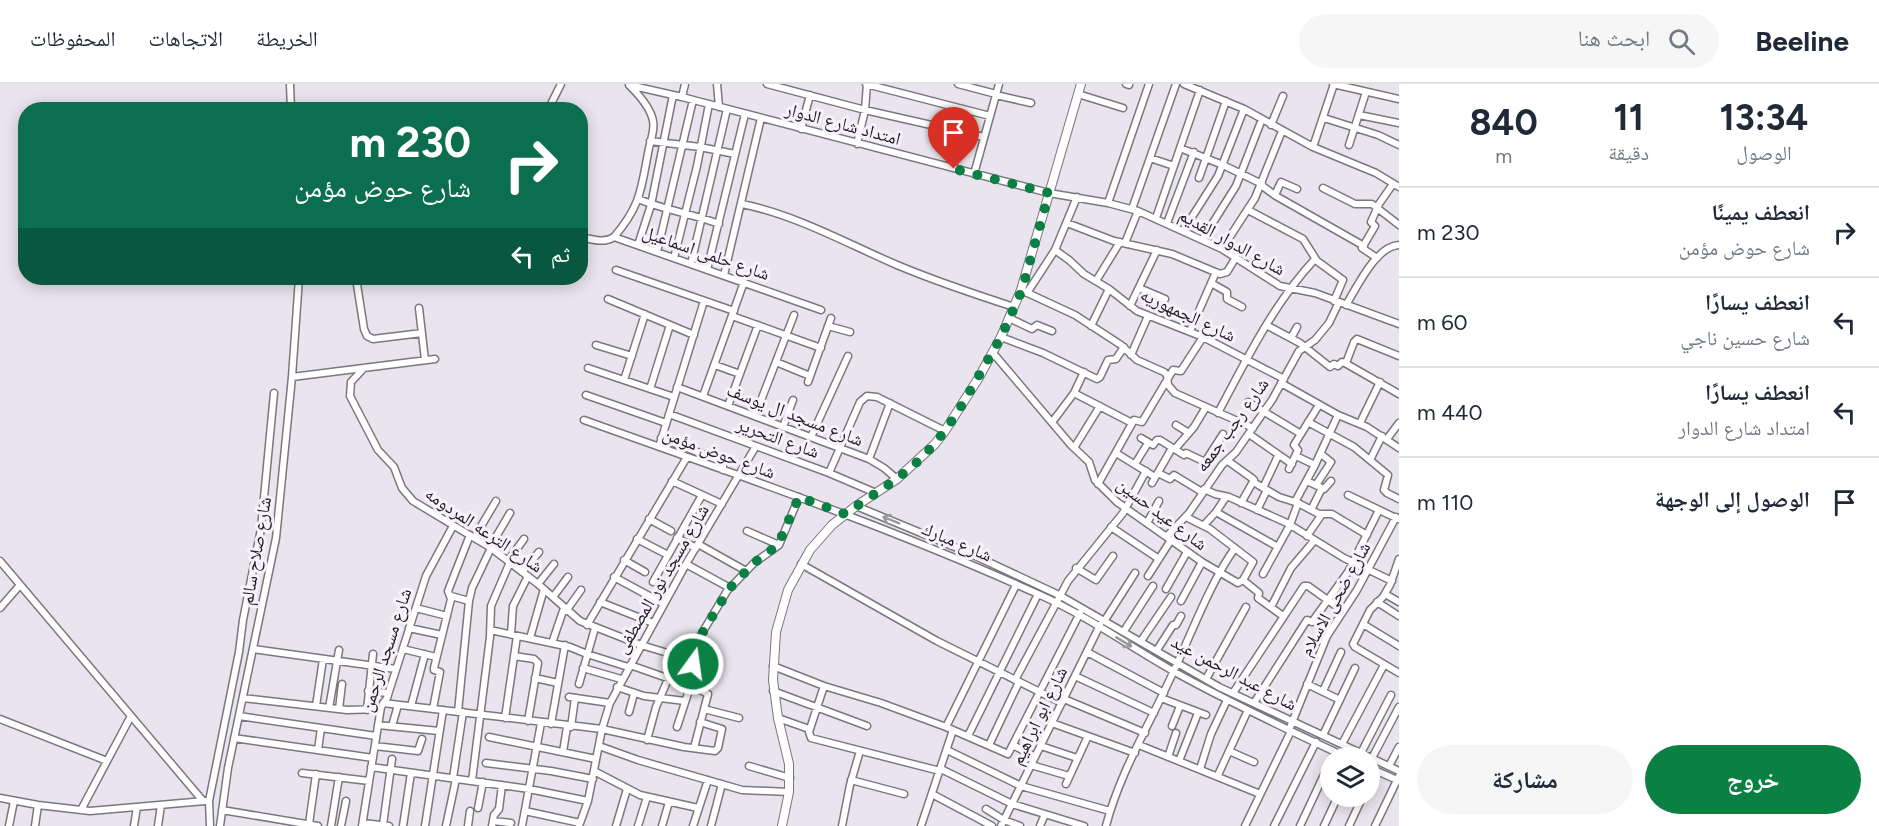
<!DOCTYPE html>
<html lang="ar">
<meta charset="utf-8">
<style>
body{margin:0;font-family:Figtree,"Noto Naskh Arabic",sans-serif;background:#f6f6f7;color:#1f2937;direction:rtl;height:100vh;display:flex;flex-direction:column;font-size:22px;white-space:nowrap}
*{box-sizing:border-box;margin:0}
p{font-size:20px;color:#747a83}
.icon{flex:none;width:33px;height:33px;fill:none;stroke:currentColor;stroke-width:2;stroke-linecap:round;stroke-linejoin:round}
.map{position:relative;flex:1;overflow:hidden;direction:ltr}
.side{display:flex;flex-direction:column;background:#fff;width:480px}
.side>*{flex:none}
.top-card{position:absolute;left:18px;top:18px;width:570px;height:183px;border-radius:24px;box-shadow:0 3px 15px #0003;direction:rtl;background:#0b6e4f;color:#fff;overflow:hidden}
.buttons{position:absolute;left:1320px;top:663px;display:grid;gap:12px}
.buttons a{display:grid;place-items:center;width:60px;height:60px;border-radius:50%;background:#fff;box-shadow:0 3px 15px #0003;font-size:30px}
.pin{position:absolute;display:grid;place-items:center;width:51px;height:51px;color:#fff;margin:-62px -26px;border-radius:50% 50% 50% 0;rotate:-45deg;box-shadow:0 0 6px #0007}
.pin .icon{rotate:45deg}
.me{position:absolute;width:66px;margin:-33px;rotate:14deg;stroke-linejoin:round;filter:drop-shadow(0 0 4px #0008)}
.turn{display:flex;align-items:center;gap:21px;height:126px;padding:0 18px;font-size:27px}
.turn .icon{width:78px;height:78px;stroke-width:2.5}
.turn b{display:block;font-size:42px;line-height:51px}
.then{display:flex;align-items:center;height:57px;padding:0 18px;background:#0003;gap:12px;font-size:22px}
.eta{display:flex;justify-content:space-evenly;align-items:center;height:102px;text-align:center}
.eta b{font-size:36px;font-weight:700;line-height:42px}
.action{display:flex;gap:12px;margin-top:auto;padding:12px 18px}
.action a{flex:1;height:69px;border-radius:36px;background:#0b8043;color:#fff;font-size:24px;font-weight:700;line-height:69px;text-align:center}
.action a+a{background:#f6f6f7;color:#1f2937}
ul{padding:0;list-style:none}
li{display:flex;align-items:center;gap:18px;height:90px;padding:0 18px;border-top:2px solid #e0e1e3}
li div{flex:1}
li b{display:block;font-size:22px}
li em{font-style:normal}
header{display:flex;align-items:center;gap:36px;box-sizing:border-box;height:84px;padding:0 30px;background:#fff;border-bottom:2px solid #e0e1e3}
header strong{font-size:28px}
nav{display:flex;gap:33px;margin-inline-start:auto;font-size:21px}
.search{width:420px;height:54px;background:#f6f6f7;display:flex;align-items:center;gap:15px;box-sizing:border-box;padding:0 21px;border-radius:33px;color:#747a83;font-size:22px}
main{display:flex;flex:1;min-height:0}
.map>svg:first-child{display:block}
.lines{fill:none;stroke-linecap:round;stroke-linejoin:round}
.minor-casing{stroke:#7b777f;stroke-width:9}
.tertiary-casing{stroke:#7b777f;stroke-width:10}
.minor{stroke:#fff;stroke-width:6}
.tertiary{stroke:#fff;stroke-width:8}
.oneway{stroke:#9a999b}
.route{stroke:#0b8043;stroke-width:10;stroke-dasharray:0 18}
.labels{text-anchor:middle;dominant-baseline:central;stroke-width:6;stroke-linejoin:round;paint-order:stroke}
.street-label{font-size:18px;fill:#1e1d20;stroke:#f7f1fb}
</style>
<header>
<strong>Beeline</strong>
<div class="search"><svg class="icon" aria-label="search" viewBox="0 0 24 24"><circle cx="10" cy="10" r="6"/><path d="M15 15l6 6"/></svg>ابحث هنا</div>
<nav><a>الخريطة</a><a>الاتجاهات</a><a>المحفوظات</a></nav>
</header>
<main>
<section class="side">
<div class="eta">
<div><b>13:34</b><p>الوصول</p></div>
<div><b>11</b><p>دقيقة</p></div>
<div><b>840</b><p>m</p></div>
</div>
<ul>
<li><svg class="icon" aria-label="right" viewBox="0 0 24 24"><path d="M7 20v-9h11M14 6l5 5-5 5"/></svg><div><b>انعطف يمينًا</b><p>شارع حوض مؤمن</p></div><em>230 m</em></li>
<li><svg class="icon" aria-label="left" viewBox="0 0 24 24"><path d="M17 20v-9H6M10 6l-5 5 5 5"/></svg><div><b>انعطف يسارًا</b><p>شارع حسين ناجي</p></div><em>60 m</em></li>
<li><svg class="icon" aria-label="left" viewBox="0 0 24 24"><path d="M17 20v-9H6M10 6l-5 5 5 5"/></svg><div><b>انعطف يسارًا</b><p>امتداد شارع الدوار</p></div><em>440 m</em></li>
<li><svg class="icon" aria-label="arrive" viewBox="0 0 24 24"><path d="M6 21V4h12l-3 4 3 4H6"/></svg><div><b>الوصول إلى الوجهة</b></div><em>110 m</em></li>
</ul>
<div class="action"><a>خروج</a><a>مشاركة</a></div>
</section>
<div class="map">
<svg width="1399" height="742" viewBox="0 0 1399 742">
<rect width="100%" height="100%" fill="#e9e4ed"/>
<g class="lines">
<g class="minor-casing">
<path id="minor" d="M290,0L291,26
M717,0L719,23
M767,0L865,26L984,53
M866,0L990,32
M958,0L996,10
M1126,0L1129,1
M1184,0L1244,25L1313,63L1376,89L1399,103
M1333,0L1399,15
M629,1L682,13L1049,109L1108,119L1138,127L1222,165L1280,202L1315,209L1399,240
M1078,10L1123,24
M996,11L1031,19
M682,13L685,0
M548,26L561,0
M1359,31L1399,39
M1324,34L1378,51L1399,61
M1271,41L1283,12
M801,45L810,11
M650,57L700,63L735,70
M857,60L865,26L867,0
M1349,61L1366,8
M1313,63L1334,0
M1180,64L1223,81L1262,100
M1150,74L1174,82
M974,90L999,0
M1199,94L1226,17
M1261,101L1276,112L1364,162
M1323,104L1355,120H1372L1399,141
M1275,111L1281,98L1297,105
M638,115C665,126 692,130 719,140
M1108,119L1149,0
M742,120C796,131 846,159 897,181C935,197 974,210 1014,223
M1132,125L1176,0
M1248,126L1303,155L1317,177L1343,196L1334,217
M1156,134L1200,6
M1067,139L1114,157L1172,170L1220,190L1227,188L1236,173
M1167,139L1194,68
M1183,147L1218,92L1244,25
M580,153C592,155 604,160 614,153L821,226
M614,153C642,120 641,104 649,64C651,55 655,45 653,37C651,25 638,10 630,2
M1202,156L1236,102L1262,35
M1125,159L1138,127
M638,161L651,121L673,11
M1222,165L1255,114L1282,47
M1055,166L1069,176L1084,190L1109,205L1137,227L1203,253L1284,295
M657,168L693,16
M674,174L697,82L709,20
M1377,174L1362,164L1375,142L1371,138L1379,120L1393,100
M691,180L727,25
M616,186L734,227
M707,186L745,30
M724,191L761,34
M356,194L364,245L367,252L373,255L422,249
M1096,197L1120,158
M1211,199L1227,208V215L1242,223
M1139,204L1165,215
M1021,206L1075,231L1121,261L1137,276L1164,288L1167,291L1168,301L1175,309L1253,344
M1027,209L1055,166L1077,113
M608,215L694,251
M1346,221C1357,203 1376,162 1399,161
M1130,222L1157,166
M419,224L425,276
M732,232L821,264
M1009,234L1032,245L1037,241L1052,247
M828,242L850,248
M1091,242L1109,205
M1268,242L1300,259L1330,283L1334,280L1338,282L1342,278L1345,279L1399,310
M1190,247L1216,188
M1001,253L1043,269L1097,295L1100,293L1108,276L1116,275L1124,263
M1291,254L1297,243
M596,261L632,272
M993,269L1071,361L1089,378L1095,396L1117,418L1202,478L1238,499L1243,496L1259,509L1258,514L1283,532
M1131,271L1148,232
M776,278L810,292
M1346,279L1354,258L1357,255L1399,272
M715,281L740,290
M364,284L351,298L350,312L378,366L394,383L402,404L413,417L491,464L538,500L580,537L641,561L691,576
M588,284L674,313
M292,293L435,275
M624,296L645,230
M808,298L831,234
M1281,299L1338,331L1367,343L1399,364
M677,303L869,375L884,384L897,395
M650,305L670,241
M1074,309L1132,339
M586,311L666,339
M703,312L744,198
M1248,318L1301,350
M728,322L758,241
M1218,329C1246,276 1274,219 1315,175
M669,330L829,389L876,409
M755,332L794,231
M584,336C737,391 891,443 1040,511C1087,532 1129,562 1173,587C1230,619 1289,646 1348,674
M1053,337L1074,309L1084,288
M1308,338L1354,363L1388,391L1384,406L1387,409L1399,415
M1360,339L1380,298
M1176,341L1189,349
M783,343L793,316
M1249,350L1292,380
M811,353L848,272
M661,354L718,376L723,380V386
M1141,354L1153,361L1157,356H1160L1184,371L1186,369L1205,378L1223,350
M1387,355L1399,339
M659,363L704,217
M1074,364L1100,322
M1175,365L1194,343L1206,323
M1116,369L1155,393
M1296,372L1315,381
M869,375L890,319
M1370,376L1382,352
M1228,377L1253,395L1255,399L1279,413L1298,419L1319,430H1332L1367,451
M1135,380L1148,359
M1289,385L1298,366L1294,361L1319,321
M829,389L860,318L867,312L877,313L945,347
M1158,389L1170,395L1174,391L1202,408
M672,397L722,420
M1307,397L1324,405L1331,397
M1152,399L1172,364
M1098,400L1134,336L1142,338L1173,286L1181,287L1203,253
M1316,401L1331,378L1321,370
M1263,404L1278,372
M1204,405L1215,410L1229,413L1287,439L1344,474L1392,497
M1348,411L1398,435
M1295,418L1315,381L1338,331
M1241,419L1254,396
M856,422L967,468L1059,511L1219,603L1399,687
M1257,426L1267,406
M1311,426L1322,404
M1216,428L1278,463
M1186,433L1210,445L1253,478L1243,496
M649,435L671,447
M1147,439L1159,417
M1204,441L1216,428L1226,413
M1111,443L1159,475
M747,447L779,461
M1167,452L1189,429L1222,381L1236,368L1272,316L1299,267L1315,256L1329,239L1339,218
M1307,452L1322,430
M474,454L496,417
M677,454L696,464
M637,455L668,471
M698,460L746,487
M490,463L510,429
M1399,475L1390,501L1383,513L1370,526L1353,560L1355,563L1399,589
M624,476L645,488
M0,477L203,717
M508,477L524,455
M686,480L730,504
M801,480L937,557L1062,619
M1076,484L1096,496L1113,472
M522,488L539,468
M1263,490L1290,441L1298,419
M1148,492L1171,456
M614,493L664,520
M653,498L702,411
M538,500L554,480
M1166,505L1187,468
M1385,510L1399,518
M451,512L469,517
M553,513L568,493
M1181,517L1202,478
M600,518L653,539
M1377,518L1399,532
M1271,523L1291,484L1314,457
M0,524L20,501
M416,524L447,532
M566,527L581,506
M1105,536L1135,489
M1363,540L1399,562
M587,541L687,373
M409,544L442,551
M490,546L570,563L587,570L628,583
M1124,547L1153,502
M511,550L513,522L528,492
M530,554L544,505
M1141,557L1171,513
M552,559L564,524
M253,565L396,585
M403,565L436,573
M1157,566L1173,541H1176L1181,532
M1087,568L1164,609
M514,572L534,575L538,579L528,637
M630,581L690,602
M773,582L824,602L881,619L946,643L1008,670L1080,529
M583,584L621,595
M1075,592L1154,629
M535,594L558,599
M1206,595L1246,523
M1015,596L1068,497L1123,429L1146,387
M579,600L595,544
M1307,600L1340,616
M690,601L708,610L694,664
M824,602L809,648L811,654L940,687
M617,603L644,612L685,617
M368,607L388,609
M773,607L867,642
M1323,607L1341,568
M1233,609L1304,502H1308L1343,527
M569,613L610,619
M243,614L347,626L380,625
M1161,614L1206,631
M1064,615L1145,649
M383,619L602,645L684,663L715,667L718,664L722,645L700,638
M1254,619L1307,536L1312,538L1348,488L1379,426
M316,622L323,575
M411,622L425,570
M329,624L339,566
M339,625L342,600
M433,625L440,588L434,586V584L451,515L448,507L470,451
M704,625L739,634
M367,626L373,570
M458,628L469,517L472,504L491,464
M629,628L634,610
M239,632L376,652
M505,634L517,552
M778,634L809,645
M0,635L107,677
M1052,639L1135,669
M551,640L565,561
M378,641L439,647
M392,642L398,621
M1172,642L1180,622
M571,643L575,614
M677,643L693,594L692,566L727,507L754,479L779,461L799,413
M946,643L1016,501
M1289,646L1327,552L1357,506L1396,433
M1323,651L1355,584
M968,652L1038,510
M489,653L596,675
M234,654L373,674
M647,656L656,623L678,572
M1342,660L1384,581
M989,661L1019,598
M1013,661L1035,673
M1139,661L1260,710
M375,662L418,667L422,655
M599,662L638,676L742,706L789,708
M1041,662L1077,674
M318,666L321,644
M947,666L1021,702L1110,727
M1229,667L1254,678
M563,668L567,643
M1361,669L1391,611
M1168,673L1176,649
M1372,674L1399,623
M1179,677L1198,629
M486,679L551,687L593,695
M1031,681L1069,692
M749,682L790,694
M1389,682L1399,663
M371,683L529,705L588,717
M1370,684L1397,696
M941,685L1012,720L1084,742
M1200,685L1211,650L1227,616
M594,687L640,711L698,724
M302,689L369,697
M1218,691L1248,626
M453,694L463,628
M851,696L904,710
M472,697L490,553L491,522L510,478
M1370,698L1375,686
M1066,700L1088,652
M932,710L992,742
M0,714L38,721L90,727L205,717
M478,724L483,698
M986,725L1004,736L1020,742
M81,726L131,632
M222,726L318,742
M525,727L580,739
M493,737L511,739
M363,739L389,742
M309,740L316,690
M383,741L392,675
M9,742L14,717
M35,742L38,721
M134,742L137,723
M158,742L161,721
M210,742L209,717L239,568L243,536L261,445L274,309
M220,742L228,684L276,454L292,293L299,194
M331,742L339,693
M341,742L346,717
M362,742L381,623L387,614L426,492L453,442
M403,742L411,689
M425,742L443,626
M446,742L456,695
M468,742L470,727
M492,742L494,731L499,725L502,701
M522,742L541,639
M579,742L588,717L602,645L610,619L686,480L756,362
M616,742L627,705
M638,742L647,713
M662,742L669,718
M693,742L708,696
M711,742L722,700
M842,742L850,701L860,667
M921,742L953,646
M1001,742L1100,541
M1040,742L1045,730
M1106,742C1119,691 1148,643 1170,595C1190,554 1209,500 1235,464
M1245,742L1291,647
M1274,742L1316,658
M1300,742L1330,678
M1324,742L1338,712
M1349,742L1363,712
M1375,742L1399,692"/>
</g>
<g class="tertiary-casing">
<path id="tertiary" d="M782,742L789,708V680L778,634L773,596L776,548L788,506L810,466L832,441L856,422L897,395L935,360L945,347L978,295L1001,253L1021,206L1081,0"/>
</g>
<use href="#minor" class="minor"/>
<use href="#tertiary" class="tertiary"/>
</g>
<defs><path id="oneway-shaft" d="M-6 0H5M1.5-3L5.5 0L1.5 3" fill="none" stroke-width="1.6" stroke-linecap="round" stroke-linejoin="round" transform="scale(1.5)"/></defs>
<g class="oneway">
<use href="#oneway-shaft" transform="translate(891 436) rotate(-158)"/>
<use href="#oneway-shaft" transform="translate(1124 558) rotate(31)"/>
</g>
<g class="lines">
<path class="route" d="M693,580L690,572L692,566L729,505L754,479L778,461L799,413L845,430L897,395L923,373L945,347L962,321L1001,253L1022,206L1049,109L954,85"/>
</g>
<g class="labels">
<g class="street-label">
<text transform="translate(843 40) rotate(15)">امتداد شارع الدوار</text>
<text transform="translate(1232 158) rotate(29)">شارع الدوار القديم</text>
<text transform="translate(706 169) rotate(19)">شارع حلمى اسماعيل</text>
<text transform="translate(1188 231) rotate(25)">شارع الجمهوريه</text>
<text transform="translate(795 331) rotate(21)">شارع مسجد ال يوسف</text>
<text transform="translate(1232 341) rotate(-54)">شارع رجب جمعه</text>
<text transform="translate(778 354) rotate(20)">شارع التحرير</text>
<text transform="translate(719 369) rotate(20)">شارع حوض مؤمن</text>
<text transform="translate(1162 430) rotate(37)">شارع عيد حسين</text>
<text transform="translate(484 446) rotate(34)">شارع الترعه المردومه</text>
<text transform="translate(957 458) rotate(23)">شارع مبارك</text>
<text transform="translate(256 467) rotate(-80)">شارع صلاح سالم</text>
<text transform="translate(662 495) rotate(-60)">شارع مسجد نور المصطفى</text>
<text transform="translate(1335 515) rotate(-61)">شارع ضحى الاسلام</text>
<text transform="translate(386 566) rotate(-72)">شارع مسجد الرحمن</text>
<text transform="translate(1234 589) rotate(28)">شارع عبد الرحمن عيد</text>
<text transform="translate(1039 632) rotate(-64)">شارع ابو ابراهيم</text>
</g>
</g>
</svg>
<div class="buttons">
<a><svg class="icon" aria-label="layers" viewBox="0 0 24 24"><path d="M12 4l9 5-9 5-9-5zM3 14l9 5 9-5"/></svg></a>
</div>
<div class="pin" style="left:954px;top:85px;background:#d93025"><svg class="icon" aria-label="arrive" viewBox="0 0 24 24"><path d="M6 21V4h12l-3 4 3 4H6"/></svg></div>
<svg class="me" style="left:693px;top:580px" viewBox="-20 -20 40 40"><circle r="17" fill="#0b8043" stroke="#fff" stroke-width="3"/><path d="M0-11L8 9 0 5-8 9z" fill="#fff"/></svg>
<div class="top-card">
<div class="turn"><svg class="icon" aria-label="right" viewBox="0 0 24 24"><path d="M7 20v-9h11M14 6l5 5-5 5"/></svg><div><b>230 m</b>شارع حوض مؤمن</div></div>
<div class="then">ثم<svg class="icon" aria-label="left" viewBox="0 0 24 24"><path d="M17 20v-9H6M10 6l-5 5 5 5"/></svg></div>
</div>
</div>
</main>
